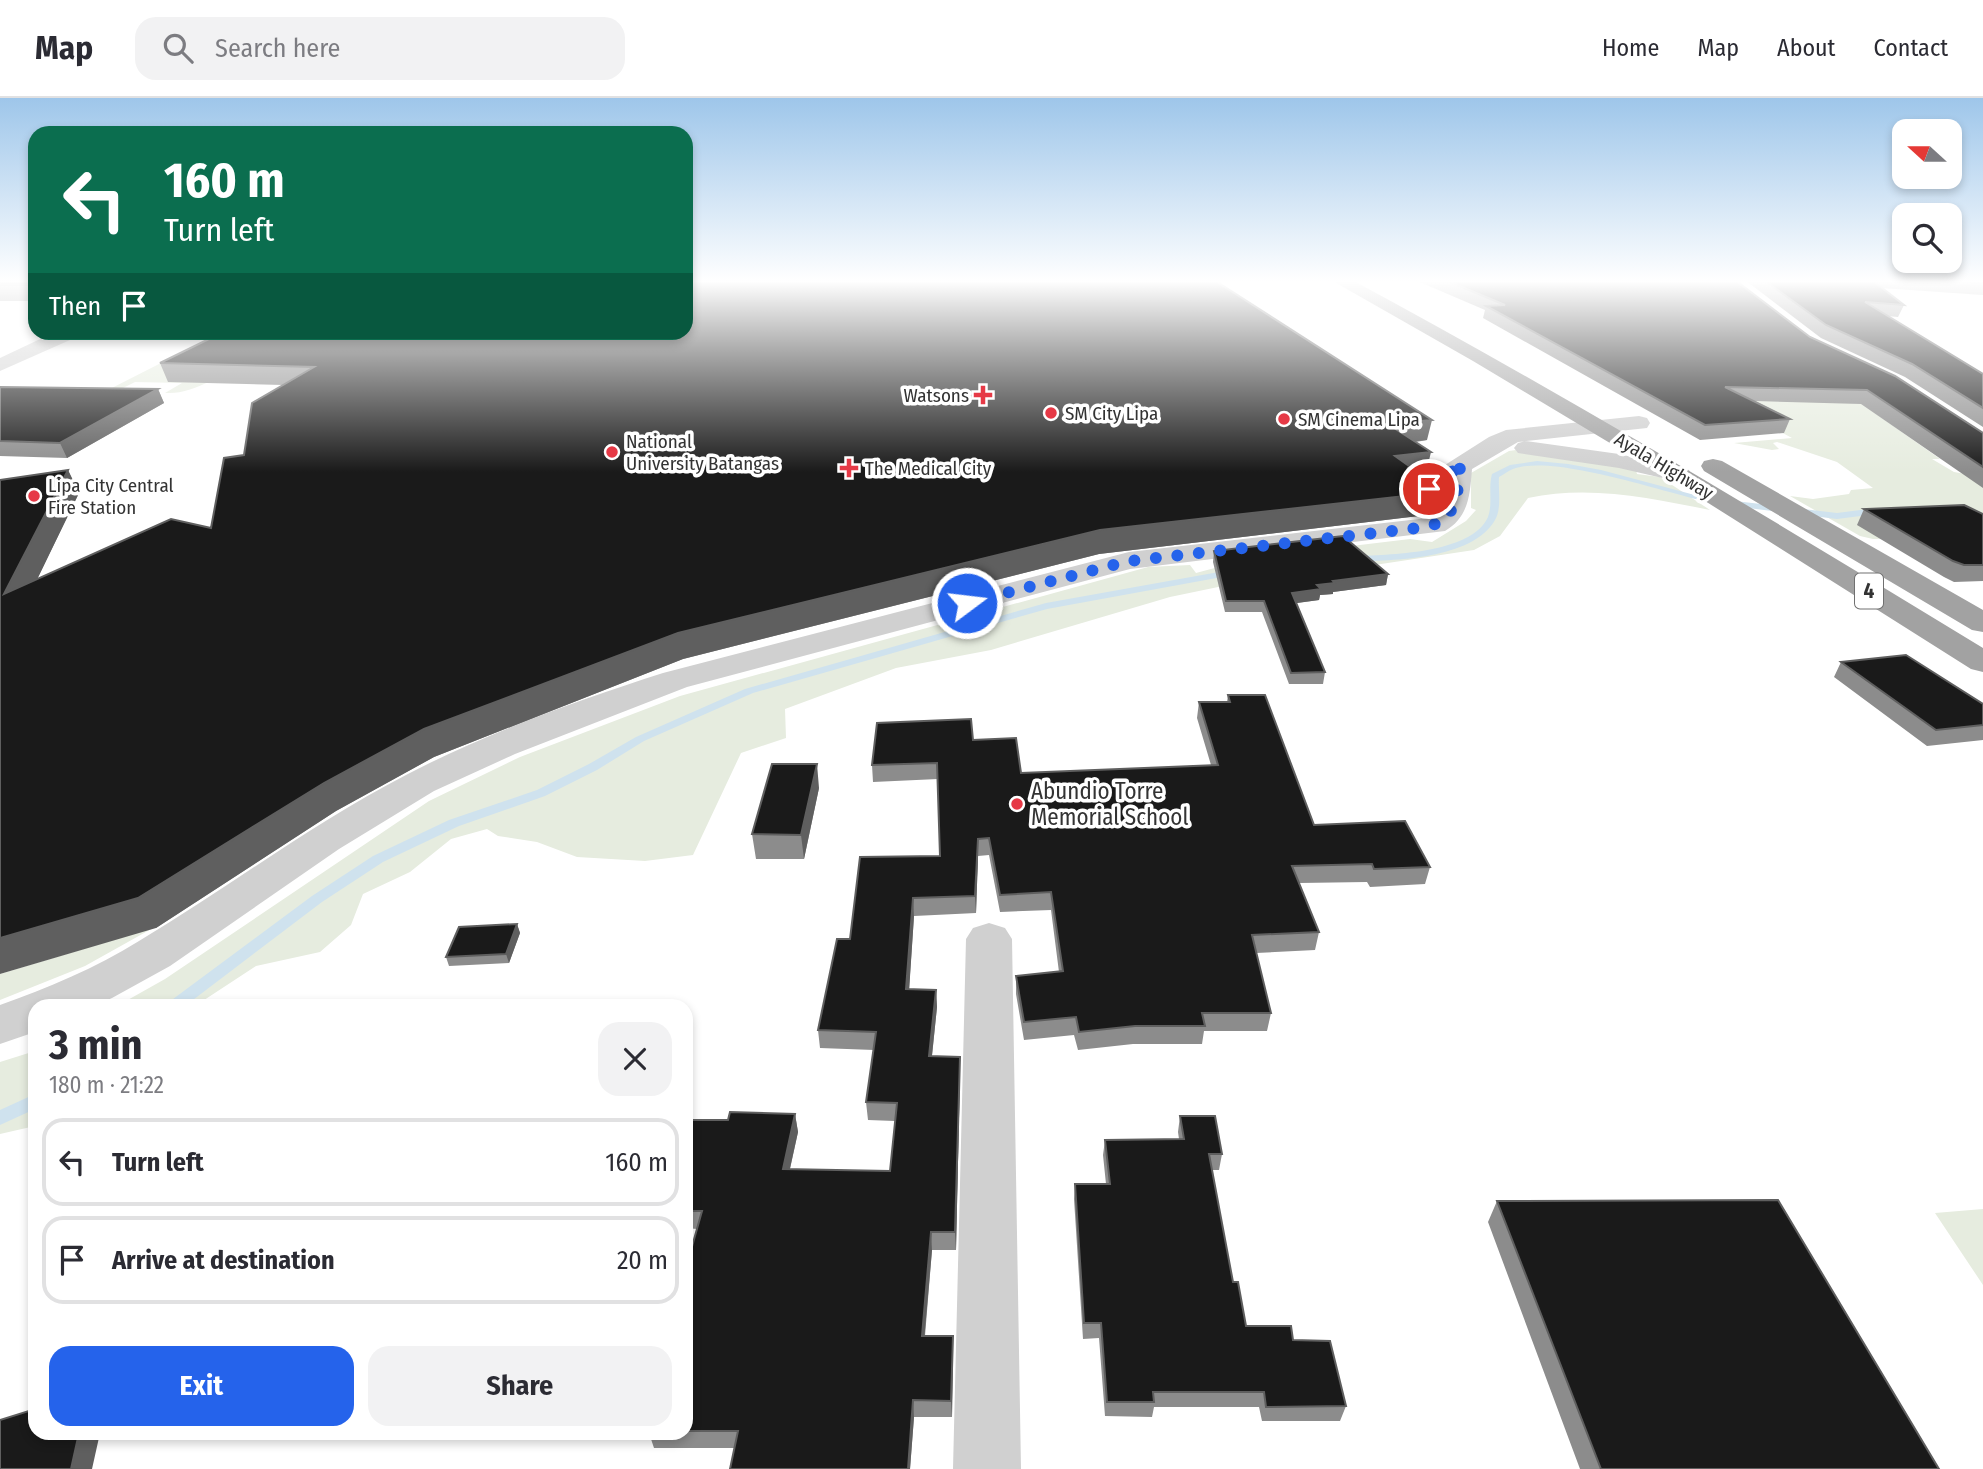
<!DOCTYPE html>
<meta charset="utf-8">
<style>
body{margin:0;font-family:"Fira Sans Condensed",sans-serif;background:#f2f2f3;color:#2b2b33;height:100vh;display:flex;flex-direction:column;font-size:26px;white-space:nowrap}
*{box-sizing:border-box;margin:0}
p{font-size:23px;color:#7c7c81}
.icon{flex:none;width:38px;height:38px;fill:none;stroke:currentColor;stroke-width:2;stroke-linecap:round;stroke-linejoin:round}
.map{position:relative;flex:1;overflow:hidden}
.drawer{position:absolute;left:28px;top:901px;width:665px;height:441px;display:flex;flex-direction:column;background:#fff;border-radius:21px;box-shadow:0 4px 10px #0003}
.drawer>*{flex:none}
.hud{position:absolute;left:28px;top:28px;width:665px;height:214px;border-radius:21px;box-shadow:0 4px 10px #0003;background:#0b6e4f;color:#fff;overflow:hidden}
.needle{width:46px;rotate:291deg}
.fabs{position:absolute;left:1892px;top:21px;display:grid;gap:14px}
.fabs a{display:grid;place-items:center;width:70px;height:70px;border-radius:14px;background:#fff;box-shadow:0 4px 10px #0003;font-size:35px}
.pin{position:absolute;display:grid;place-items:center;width:60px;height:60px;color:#fff;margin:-30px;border:4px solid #fff;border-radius:50%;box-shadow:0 2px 7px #0007}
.me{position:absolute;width:77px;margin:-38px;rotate:75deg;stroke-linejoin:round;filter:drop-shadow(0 0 5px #0008)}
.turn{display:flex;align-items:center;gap:24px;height:147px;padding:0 21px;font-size:32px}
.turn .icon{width:91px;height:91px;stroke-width:2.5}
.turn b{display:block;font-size:49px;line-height:60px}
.then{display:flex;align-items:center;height:66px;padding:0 21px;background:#0003;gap:14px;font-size:26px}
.round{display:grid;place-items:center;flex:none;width:74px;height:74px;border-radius:21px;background:#f2f2f3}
.summary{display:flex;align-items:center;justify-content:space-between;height:119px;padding:0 21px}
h1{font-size:42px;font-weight:700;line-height:52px}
.button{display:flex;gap:14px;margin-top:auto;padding:14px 21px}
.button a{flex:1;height:80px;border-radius:21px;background:#2563eb;color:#fff;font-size:28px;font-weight:700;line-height:80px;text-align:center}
.button a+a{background:#f2f2f3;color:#2b2b33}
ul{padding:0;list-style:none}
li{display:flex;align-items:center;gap:21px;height:88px;margin:0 14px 10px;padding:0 7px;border:4px solid #e1e1e2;border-radius:21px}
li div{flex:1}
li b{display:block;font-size:26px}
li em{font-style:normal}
header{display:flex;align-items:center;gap:42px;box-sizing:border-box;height:98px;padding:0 35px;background:#fff;border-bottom:2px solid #e1e1e2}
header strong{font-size:33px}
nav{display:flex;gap:38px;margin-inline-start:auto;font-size:24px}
.search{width:490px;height:63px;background:#f2f2f3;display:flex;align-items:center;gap:18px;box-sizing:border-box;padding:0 24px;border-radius:21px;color:#7c7c81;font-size:26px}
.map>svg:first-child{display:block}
.green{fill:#e6ecdf}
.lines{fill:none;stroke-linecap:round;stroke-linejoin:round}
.stream{fill:#cfe2ee;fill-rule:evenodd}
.minor{fill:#d0d0d0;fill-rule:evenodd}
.tertiary{fill:#d0d0d0;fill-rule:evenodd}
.trunk{fill:#a2a2a2;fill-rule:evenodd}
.wall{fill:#8c8c8c}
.shaded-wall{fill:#5f5f5f}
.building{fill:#1a1a1a;stroke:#5f5f5f;stroke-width:2}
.route{stroke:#2563eb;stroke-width:12;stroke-dasharray:0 21.6}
.poi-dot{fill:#e63946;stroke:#fff;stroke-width:2.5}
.labels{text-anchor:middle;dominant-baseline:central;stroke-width:7;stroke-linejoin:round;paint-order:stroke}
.far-poi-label{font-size:19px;fill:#333;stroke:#fff;text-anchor:start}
.far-street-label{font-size:19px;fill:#333;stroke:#fff}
.shield{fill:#fff;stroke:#707070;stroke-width:2}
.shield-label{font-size:21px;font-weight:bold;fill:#333}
.poi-label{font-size:23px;fill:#333;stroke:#fff;text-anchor:start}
</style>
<header>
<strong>Map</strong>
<div class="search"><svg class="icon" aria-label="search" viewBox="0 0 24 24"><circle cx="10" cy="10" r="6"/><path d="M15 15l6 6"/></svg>Search here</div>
<nav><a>Home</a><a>Map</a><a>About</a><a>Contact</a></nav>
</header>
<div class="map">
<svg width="1983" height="1371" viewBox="0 0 1983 1371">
<rect width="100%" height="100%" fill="#fff"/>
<path class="green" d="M176,264L210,283C196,290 181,296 165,295L182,285L135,284L115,294H104L161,265Z
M1601,286L1673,289L1862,306L1940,361H1932L1954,374L1983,379V439L1873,441L1860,438L1790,398L1813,401L1849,396L1851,392L1873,390L1837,364L1777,344L1773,345L1779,351L1772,352L1734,345L1792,340L1718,301L1619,295Z
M1516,352L1636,372L1637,376L1660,379L1710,412C1649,400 1590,387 1528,400L1500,438L1474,452L1295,479L1247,483L1170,499L991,552L896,570L785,611L786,640L741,655L693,757L645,763L577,759L537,744L498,738L487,731L451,741L410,774L363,796L351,827L320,854L256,868L195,908H117L165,881L429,703L520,659L680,598L1148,469L1190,467L1196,475L1252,460L1410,441L1432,444L1466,423L1476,412L1471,410V375L1509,353Z
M153,830L85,868L0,902V876Z
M35,953V1028L0,1036V964Z
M1983,1111V1187L1935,1115Z"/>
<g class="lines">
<path class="stream" d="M1537,363L1568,366L1601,372L1721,404L1717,406C1671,397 1555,355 1513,371C1508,373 1503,377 1499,379C1498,392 1502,410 1495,422C1472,462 1393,462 1353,464L1348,461L1353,458C1387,457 1472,456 1488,419C1493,406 1488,390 1492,376L1510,367Z
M1735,403L1837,415L1876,410L1880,413L1876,416L1837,421L1732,408L1731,406Z
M1230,472L1233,473V477L1047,511L753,595L644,643L597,672L545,698L459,728L383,764L322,804L185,908H166L169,904L312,798L373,758L449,722L537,692L589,666L636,639L745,591L1046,505Z
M35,996V1011L0,1027V1012Z"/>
<path class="minor" d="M1639,318L1647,320L1650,325L1647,330L1518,344L1472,371C1470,396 1469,419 1445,433L1130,471L687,589L515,656L434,693L339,751L170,868L112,900L94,908H35V934L0,946V907C47,890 96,870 139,843C229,789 313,725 406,677C484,636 579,602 663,575L1129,454L1428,420L1440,410L1446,386L1434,384L1430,379L1434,374L1489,339L1506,332Z
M1526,343L1619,356L1689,372L1692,377L1689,382L1680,384L1619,370L1518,355L1514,350L1518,345Z
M989,825L1005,830L1012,841L1021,1371H953L966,841L973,830Z"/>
<path class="tertiary" d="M55,234H81L79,238L0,273V260Z"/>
<path class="trunk" d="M1331,182H1352C1567,298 1775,423 1983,550V574L1971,571L1675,384L1473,263Z
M1713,361L1722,363L1983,512V534L1972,532L1704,373L1701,368L1704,363Z"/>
</g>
<path class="wall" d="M0,182H35V203H0Z
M1415,182H1735L1810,239L1983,335V390L1861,306L1755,303L1790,321L1784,335L1700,342L1483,220L1485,212Z
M1745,182H1983V197L1881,190L1904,207L1898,219L1887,218L1983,276V329L1905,279L1821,240Z
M223,234L1427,342L1416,344L1426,375L1407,378V380L1433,413L1427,417L1099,456L683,561L434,659L336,713L156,830L0,382L68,372L79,395L37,481L211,430L244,357L283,287L168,284L160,265Z
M0,289L158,291L164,305L67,360L0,358Z
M1864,411L1983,416V483L1954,484L1944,479L1857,427Z
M1214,453L1388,476L1386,487L1333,494V496L1320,497L1319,502L1296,505L1325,574L1323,586H1289L1262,514H1225L1213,464Z
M1841,564L1983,606V642L1927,648L1834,579Z
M1228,597L1314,727L1430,769L1425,786L1370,789L1367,784L1299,785L1319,834L1315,852L1256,855L1271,915L1267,933H1204L1202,946H1133L1078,952L1074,937L1024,942L1016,896V878L1059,874L1051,812L1000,814L989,757L978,758L976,815L914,818L909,891L936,892L937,909L932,958L960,976L956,1152H932L925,1238H953L952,1319H914L910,1371H730L735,1350H654L649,1335H686V1170L697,1131L686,1130V1022H728L795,1016L798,1034L790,1071L890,1073L895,1023L868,1022L866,1004L874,952L820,950L818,932L850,841L940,758L938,681L873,684L872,667L973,642L1021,675L1211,667L1197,620L1199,604H1227Z
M819,690L804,761H756L752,736Z
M517,826L520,835L509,865L449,868L446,859Z
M1180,1018L1222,1056L1219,1072H1212L1233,1184L1246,1228L1293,1242L1346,1308L1340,1323H1262L1259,1309H1154L1152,1319L1105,1318L1099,1240L1083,1241L1074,1101L1075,1086H1106L1103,1057L1105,1042L1179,1041L1178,1034Z
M1497,1103L1939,1371H1580L1488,1124Z"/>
<path class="shaded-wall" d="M158,291L164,305L67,360L60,345Z
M1432,322L1427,342L1384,347L1388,326Z
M1431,354L1426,375L1407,378L1404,390H1438L1433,413L1427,417L1099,456L683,561L434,659L336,713L156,830L0,876V840L324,685L424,631L678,535L1395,358Z
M68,372L79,395L18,521L4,496Z
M1388,476L1386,487L1333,494V496L1320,497L1319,502L1290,506L1292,495L1333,483Z
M817,666L819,690L804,761L801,737Z
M978,741V758L976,815L975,798Z
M913,800L914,818L908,909L906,891Z
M517,826L520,835L509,865L506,856Z
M936,892L937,909L930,976L929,958Z
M960,959V976L956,1152L955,1134Z
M795,1016L798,1034L786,1088L783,1071Z
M931,1134L932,1152L923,1255L922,1238Z
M953,1238V1256L952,1319L951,1303Z
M913,1302L914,1319L910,1371H908Z
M79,1335H100L92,1371H71Z"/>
<path class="building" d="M0,182H35V187H0Z
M686,182H1214L1432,322L1388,326L1431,354L1395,358L1409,368L1404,377L1410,383H1429L1438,390L1432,395L1100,432L678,535L424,631L324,685L138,800L0,840V382L68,372L4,496L171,421L211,430L224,360L244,357L252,305L314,269L160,265L223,234H686Z
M1445,182H1735L1810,239L1895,278L1983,335V369L1867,292L1725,289L1790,321L1705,327L1486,208L1505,207Z
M1764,182H1872L1904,207L1865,204L1983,276V310L1912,266L1826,227Z
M1940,182H1983V185Z
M0,289L158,291L60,345L0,343Z
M1964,407L1983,416V467H1964L1953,463L1864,411Z
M1343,438L1388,476L1333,483L1335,485L1317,487L1321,491L1292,495L1325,574L1291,575L1264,503H1226L1214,453Z
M1906,557L1983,606V627L1936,632L1841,564Z
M1228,597H1265L1314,727L1405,723L1430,769L1374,771L1372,766L1292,768L1319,834L1252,837L1271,915H1202L1205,928H1135L1079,934L1076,919L1024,924L1016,878L1063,873L1051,794L1000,797L989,740L978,741L975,798L913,800L906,891L936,892L929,958L960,959L955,1134H931L922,1238H953L951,1303L913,1302L908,1371H730L738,1333H686V1170L702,1113H686V1022H728L730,1014L795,1016L783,1071L890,1073L897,1005L866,1004L876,934L818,932L837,841H850L860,759L940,758L937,665L872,667L877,625L971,621L973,642L1016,640L1021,675L1218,667L1199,604H1230Z
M772,666H817L801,737L752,736Z
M517,826L506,856L446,859L459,829Z
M1180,1018H1215L1222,1056H1209L1233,1184H1238L1246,1228H1291L1293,1242L1330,1243L1346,1308L1266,1309L1264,1294H1153L1154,1304H1107L1101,1225H1084L1075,1086H1110L1105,1042L1184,1041Z
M1778,1102L1939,1371H1601L1497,1103Z
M35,1311V1335H79L71,1371H0V1322Z"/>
<linearGradient id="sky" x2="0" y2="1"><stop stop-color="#9ec6ea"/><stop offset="0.49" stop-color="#fff"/><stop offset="1" stop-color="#fff" stop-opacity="0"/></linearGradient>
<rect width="1983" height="374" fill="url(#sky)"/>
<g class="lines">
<path class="route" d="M967,505L1129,463L1427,429C1458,420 1457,397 1460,369L1464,365L1429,391"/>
</g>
<g class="poi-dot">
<path d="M979.5 286.5h7v7h7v7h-7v7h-7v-7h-7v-7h7z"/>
<circle cx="1051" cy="315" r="7"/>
<circle cx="1284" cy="321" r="7"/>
<circle cx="612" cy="354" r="7"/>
<path d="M845.5 359.5h7v7h7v7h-7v7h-7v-7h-7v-7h7z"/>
<circle cx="34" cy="398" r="7"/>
<circle cx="1017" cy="706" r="7"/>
</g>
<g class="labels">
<g class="far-poi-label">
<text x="969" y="297" text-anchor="end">Watsons</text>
<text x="1065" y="315">SM City Lipa</text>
<text x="1298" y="321">SM Cinema Lipa</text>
<text x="626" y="343">National<tspan x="626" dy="22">University Batangas</tspan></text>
<text x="865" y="370">The Medical City</text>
<text x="48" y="387">Lipa City Central<tspan x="48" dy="22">Fire Station</tspan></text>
</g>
<g class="far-street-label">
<text transform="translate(1664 368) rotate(31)">Ayala Highway</text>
</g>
<rect class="shield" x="1855" y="475.5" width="28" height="35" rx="5"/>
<g class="shield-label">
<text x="1869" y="493">4</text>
</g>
<g class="poi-label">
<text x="1031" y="693">Abundio Torre<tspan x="1031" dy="26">Memorial School</tspan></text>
</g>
</g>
</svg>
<div class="fabs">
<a><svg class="needle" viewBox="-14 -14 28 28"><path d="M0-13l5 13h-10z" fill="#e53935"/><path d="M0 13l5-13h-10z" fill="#7c7c81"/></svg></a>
<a><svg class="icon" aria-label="search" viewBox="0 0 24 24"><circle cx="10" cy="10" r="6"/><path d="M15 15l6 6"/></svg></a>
</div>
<div class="pin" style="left:1429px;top:391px;background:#d93025"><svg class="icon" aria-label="arrive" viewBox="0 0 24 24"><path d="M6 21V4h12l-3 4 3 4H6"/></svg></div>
<svg class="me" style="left:967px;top:505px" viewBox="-20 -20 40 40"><circle r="17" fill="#2563eb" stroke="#fff" stroke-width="3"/><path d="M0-11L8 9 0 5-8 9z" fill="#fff"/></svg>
<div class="hud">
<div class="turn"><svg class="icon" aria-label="left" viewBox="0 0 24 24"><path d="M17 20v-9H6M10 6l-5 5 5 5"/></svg><div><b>160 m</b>Turn left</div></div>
<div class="then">Then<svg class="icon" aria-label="arrive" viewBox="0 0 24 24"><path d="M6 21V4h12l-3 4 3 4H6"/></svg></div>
</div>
<section class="drawer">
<div class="summary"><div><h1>3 min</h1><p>180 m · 21:22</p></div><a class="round"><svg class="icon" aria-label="close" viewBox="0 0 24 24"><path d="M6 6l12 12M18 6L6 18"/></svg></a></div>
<ul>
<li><svg class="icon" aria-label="left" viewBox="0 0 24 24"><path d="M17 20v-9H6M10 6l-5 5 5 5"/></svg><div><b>Turn left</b></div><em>160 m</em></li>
<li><svg class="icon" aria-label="arrive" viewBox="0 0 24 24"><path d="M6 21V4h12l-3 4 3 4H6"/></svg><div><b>Arrive at destination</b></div><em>20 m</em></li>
</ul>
<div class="button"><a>Exit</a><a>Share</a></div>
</section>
</div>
